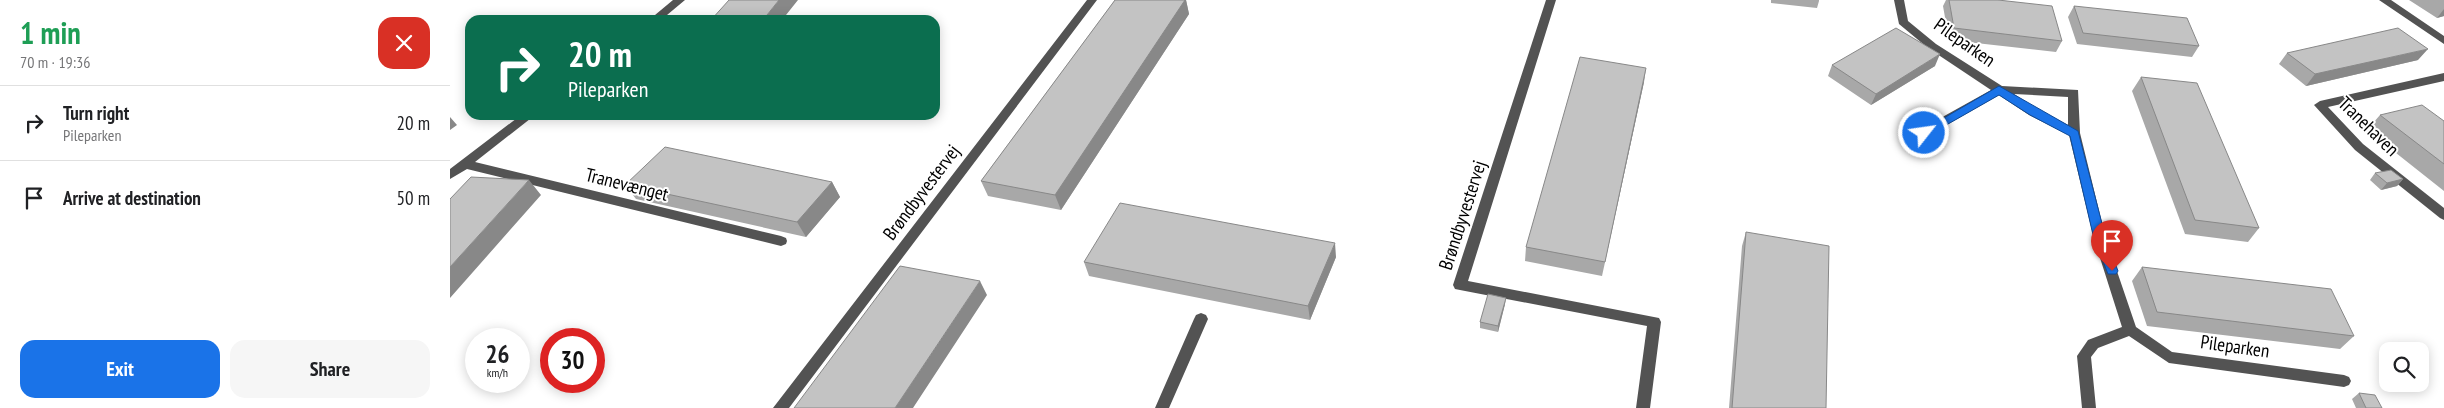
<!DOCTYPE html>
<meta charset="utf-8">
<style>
body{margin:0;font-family:"PT Sans Narrow",sans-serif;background:#f6f6f6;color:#202124;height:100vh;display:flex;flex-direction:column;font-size:19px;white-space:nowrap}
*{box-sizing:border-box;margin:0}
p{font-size:16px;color:#757577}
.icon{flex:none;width:28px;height:28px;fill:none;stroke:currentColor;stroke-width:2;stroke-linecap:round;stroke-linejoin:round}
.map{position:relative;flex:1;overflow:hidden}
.panel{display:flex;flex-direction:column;background:#fff;width:450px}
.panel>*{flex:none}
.hud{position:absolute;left:15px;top:15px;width:475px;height:105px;border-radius:15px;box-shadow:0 2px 12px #0003;background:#0b6e4f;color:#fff;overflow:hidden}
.fabs{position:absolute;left:1929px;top:342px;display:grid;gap:10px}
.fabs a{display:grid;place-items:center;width:50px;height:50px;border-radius:10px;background:#fff;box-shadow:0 2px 12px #0003;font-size:25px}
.speed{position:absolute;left:15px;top:328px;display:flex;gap:10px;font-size:25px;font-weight:700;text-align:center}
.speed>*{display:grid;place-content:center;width:65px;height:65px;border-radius:50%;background:#fff;box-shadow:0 2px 12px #0003;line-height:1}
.speed small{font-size:12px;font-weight:400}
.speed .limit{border:8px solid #d22;background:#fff;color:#111}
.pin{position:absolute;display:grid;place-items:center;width:42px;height:42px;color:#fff;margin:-51px -21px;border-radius:50% 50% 50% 0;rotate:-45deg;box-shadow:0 0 5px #0007}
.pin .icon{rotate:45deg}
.me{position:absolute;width:55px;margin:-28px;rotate:60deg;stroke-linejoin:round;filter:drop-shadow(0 0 4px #0008)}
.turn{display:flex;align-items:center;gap:18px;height:105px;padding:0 20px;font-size:22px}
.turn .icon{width:65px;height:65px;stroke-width:2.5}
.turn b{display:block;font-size:35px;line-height:42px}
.round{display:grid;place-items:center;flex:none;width:52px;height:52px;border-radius:15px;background:#f6f6f6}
.headline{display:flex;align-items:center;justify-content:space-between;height:85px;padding:0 20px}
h1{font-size:30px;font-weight:800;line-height:38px;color:#1e9e55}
.cta{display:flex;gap:10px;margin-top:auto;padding:10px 20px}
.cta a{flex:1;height:58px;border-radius:15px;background:#1a73e8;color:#fff;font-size:20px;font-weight:800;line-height:58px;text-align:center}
.cta a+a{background:#f6f6f6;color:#202124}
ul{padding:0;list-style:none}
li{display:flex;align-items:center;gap:15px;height:75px;padding:0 20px;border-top:1px solid #e0e0e0}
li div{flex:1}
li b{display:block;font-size:19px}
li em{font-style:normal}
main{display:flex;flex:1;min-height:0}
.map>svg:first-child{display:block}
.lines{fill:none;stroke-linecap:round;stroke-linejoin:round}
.minor{fill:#535353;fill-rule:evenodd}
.wall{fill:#a8a8a8}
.shaded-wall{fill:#888}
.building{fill:#c3c3c3;stroke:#888}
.route{fill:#1a73e8;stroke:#114b97}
.labels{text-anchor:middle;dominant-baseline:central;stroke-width:4;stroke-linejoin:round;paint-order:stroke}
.street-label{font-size:19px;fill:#000;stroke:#fff}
</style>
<main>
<section class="panel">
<div class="headline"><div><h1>1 min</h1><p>70 m · 19:36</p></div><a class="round" style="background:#d93025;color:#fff"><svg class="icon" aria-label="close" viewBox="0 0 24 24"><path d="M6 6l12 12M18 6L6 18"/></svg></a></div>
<ul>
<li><svg class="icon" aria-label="right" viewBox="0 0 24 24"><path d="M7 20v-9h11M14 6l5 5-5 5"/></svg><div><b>Turn right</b><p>Pileparken</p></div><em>20 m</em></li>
<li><svg class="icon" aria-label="arrive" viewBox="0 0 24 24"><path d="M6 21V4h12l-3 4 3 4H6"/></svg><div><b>Arrive at destination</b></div><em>50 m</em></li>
</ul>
<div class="cta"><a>Exit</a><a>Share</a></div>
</section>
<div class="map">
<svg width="1994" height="408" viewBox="0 0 1994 408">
<rect width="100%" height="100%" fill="#fff"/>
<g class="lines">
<path class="minor" d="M223,0H235L211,20H199Z
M637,0H647L339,408H323Z
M1096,0H1106L1018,281L1209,318L1211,322L1200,408H1186L1197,326L1010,290L1005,289L1003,285Z
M1444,0H1454L1458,21L1486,44L1552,86L1628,90L1630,133L1656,239L1686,327L1722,352L1894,375L1899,377L1901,381L1899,385L1894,387L1719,363L1679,336L1648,348L1641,357L1646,408H1632L1627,356L1638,340L1672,327L1644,239L1619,135L1579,115L1549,95L1477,136H1469L1467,133L1469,130L1541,90L1478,48L1449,24ZM1564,94L1618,97V125L1587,109Z
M1929,0H1941L1994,36V44Z
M1994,73V81L1878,107L1913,144L1994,208V220L1990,218L1905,150L1864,105L1870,101Z
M71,115H85L25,162L331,236L336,238L337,241L336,244L331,246L17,169L0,179V169Z
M751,313L756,315L758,319L719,408H705L744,319L746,315Z"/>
</g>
<path class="wall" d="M665,0H736L739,14L611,210L538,196L531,181Z
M1321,0H1369V1L1367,8L1321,3Z
M1496,0H1548L1612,41L1606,52L1499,40L1493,6Z
M1959,0H1994V16L1987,18Z
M1624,6L1749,46L1742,57L1627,44L1618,17Z
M1837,53L1968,60L1856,86L1829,64Z
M1382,65L1485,66L1421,105L1378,76Z
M1691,77L1809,228L1798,242L1735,234L1682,91Z
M1194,82L1152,276L1075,261L1076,247Z
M198,115H256L252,120L199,117Z
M1930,115L1994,121V191L1917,130Z
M1925,173L1953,179L1947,186L1931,190L1920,180Z
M382,182L390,197L356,237L186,199L175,185Z
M1296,232L1376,408H1279L1292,246Z
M886,257L860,320L639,276L634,262Z
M1692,267L1904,336L1890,349L1697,326L1682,281Z
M1055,304L1048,332L1030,328V322Z
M1909,393L1932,408H1906L1902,399Z"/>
<path class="shaded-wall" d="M329,0H348L332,20H313Z
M735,0H736L739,14L611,210L605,195Z
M1994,9V16L1987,18Z
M1978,49L1968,60L1856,86L1865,74Z
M1490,54L1485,66L1421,105L1426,94Z
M1196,68L1194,82L1152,276L1155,262Z
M249,115H256L252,120Z
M0,117L7,125L0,130Z
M1953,179L1947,186L1931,190L1937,183Z
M79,180L91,195L0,298V267Z
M382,182L390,197L356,237L347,222Z
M885,243L886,257L860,320L858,306Z
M530,281L537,295L463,408H445Z
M1056,298L1055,304L1048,332V326Z"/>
<path class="building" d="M279,0H329L313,20H261Z
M665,0H735L605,195L531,181Z
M1499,0H1548L1602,6L1612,41L1504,28Z
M1624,6L1737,18L1749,46L1633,33Z
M1446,28L1490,54L1426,94L1382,65Z
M1948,28L1978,49L1865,74L1837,53Z
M1130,57L1196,68L1155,262L1076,247Z
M1691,77L1747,83L1809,228L1745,220Z
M1972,105L1994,121V164L1930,115Z
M215,147L382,182L347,222L175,185Z
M1941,170L1953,179L1937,183L1925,173Z
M21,177L79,180L0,267V199Z
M670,203L885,243L858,306L634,262Z
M1296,232L1379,246L1376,408H1282Z
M450,266L530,281L445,408H344Z
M1692,267L1881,289L1904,336L1707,312Z
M1038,294L1056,298L1048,326L1030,322Z
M1909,393L1925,395L1932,408H1916Z"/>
<path class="route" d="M1549,86L1628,131L1656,239L1668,271L1666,274H1658L1644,239L1620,136L1580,115L1549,95L1477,136L1474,137L1468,133Z"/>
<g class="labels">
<g class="street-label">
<text transform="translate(1515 42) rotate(35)">Pileparken</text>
<text transform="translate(1919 126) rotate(44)">Tranehaven</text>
<text transform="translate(177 184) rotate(14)">Tranevænget</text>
<text transform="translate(471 192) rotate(-53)">Brøndbyvestervej</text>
<text transform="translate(1012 215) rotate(-72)">Brøndbyvestervej</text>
<text transform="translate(1785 346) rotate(8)">Pileparken</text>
</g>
</g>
</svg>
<div class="fabs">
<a><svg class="icon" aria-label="search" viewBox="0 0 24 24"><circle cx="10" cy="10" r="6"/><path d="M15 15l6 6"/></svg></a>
</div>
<div class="speed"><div>26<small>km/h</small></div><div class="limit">30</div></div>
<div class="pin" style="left:1662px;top:271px;background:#d93025"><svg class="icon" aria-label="arrive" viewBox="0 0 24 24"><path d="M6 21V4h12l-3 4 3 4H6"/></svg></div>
<svg class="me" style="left:1474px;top:133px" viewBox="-20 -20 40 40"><circle r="17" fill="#1a73e8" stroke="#fff" stroke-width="3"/><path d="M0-11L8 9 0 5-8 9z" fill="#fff"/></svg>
<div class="hud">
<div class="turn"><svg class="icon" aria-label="right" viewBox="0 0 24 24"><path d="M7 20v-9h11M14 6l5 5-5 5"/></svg><div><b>20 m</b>Pileparken</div></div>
</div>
</div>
</main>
